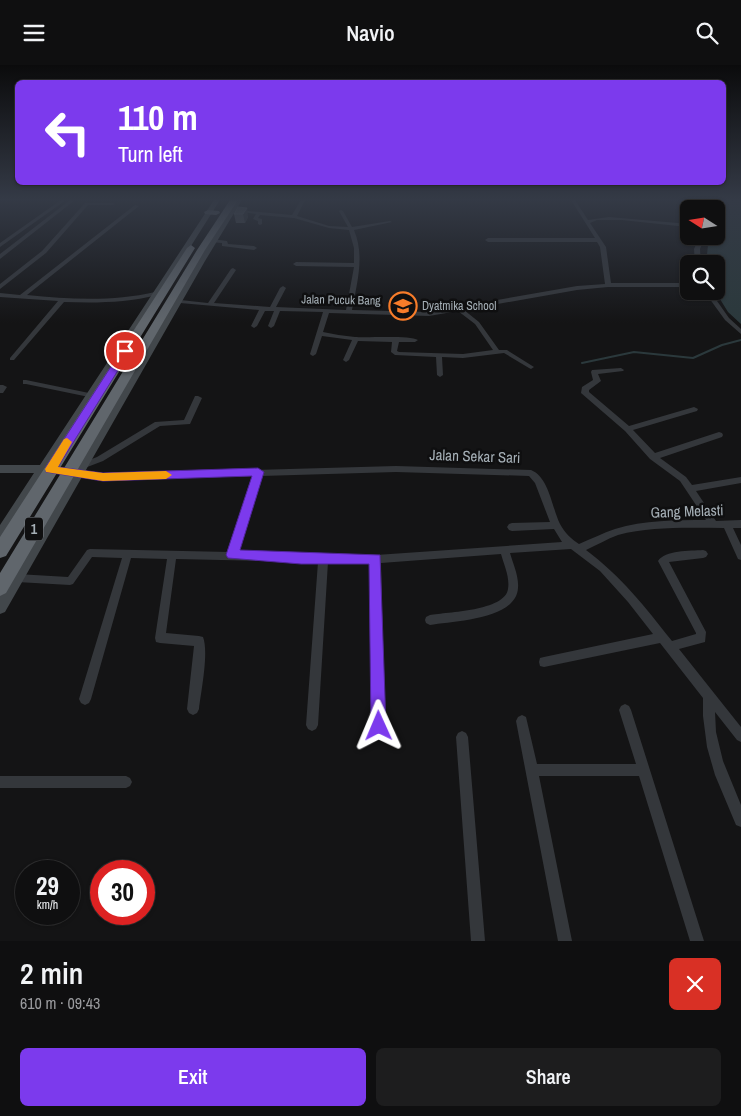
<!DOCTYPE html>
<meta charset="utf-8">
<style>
body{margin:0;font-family:"Archivo Narrow",sans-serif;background:#1d1d1e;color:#f1f3f6;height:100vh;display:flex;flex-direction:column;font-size:19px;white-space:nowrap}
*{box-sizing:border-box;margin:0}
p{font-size:16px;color:#9b9c9f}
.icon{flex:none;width:28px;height:28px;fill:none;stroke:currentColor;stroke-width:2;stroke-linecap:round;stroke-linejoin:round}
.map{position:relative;height:876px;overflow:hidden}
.side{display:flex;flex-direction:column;background:#0f0f10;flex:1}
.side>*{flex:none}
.top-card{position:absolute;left:15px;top:15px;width:711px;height:105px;border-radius:8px;box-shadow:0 1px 4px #0004,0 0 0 1px #2f2f30;background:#7c3aed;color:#fff;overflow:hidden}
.needle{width:32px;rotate:282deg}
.tools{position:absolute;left:680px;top:135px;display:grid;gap:10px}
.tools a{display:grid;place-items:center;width:45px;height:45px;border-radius:8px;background:#0f0f10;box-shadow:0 1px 4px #0004,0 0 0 1px #2f2f30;font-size:25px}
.speed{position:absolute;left:15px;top:795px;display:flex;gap:10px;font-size:25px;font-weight:700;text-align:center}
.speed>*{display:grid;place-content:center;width:65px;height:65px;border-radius:50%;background:#0f0f10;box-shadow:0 1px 4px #0004,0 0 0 1px #2f2f30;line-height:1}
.speed small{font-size:12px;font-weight:400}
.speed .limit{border:8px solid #d22;background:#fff;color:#111}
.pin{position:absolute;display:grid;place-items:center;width:42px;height:42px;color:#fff;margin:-21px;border:2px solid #fff;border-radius:50%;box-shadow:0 1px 5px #0007}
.me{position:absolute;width:55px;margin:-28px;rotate:359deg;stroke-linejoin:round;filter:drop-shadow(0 0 4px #0008)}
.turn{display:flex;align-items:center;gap:18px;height:105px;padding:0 20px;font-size:22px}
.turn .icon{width:65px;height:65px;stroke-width:2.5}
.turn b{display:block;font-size:35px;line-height:42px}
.round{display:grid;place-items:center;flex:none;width:52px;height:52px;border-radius:8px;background:#1d1d1e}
.head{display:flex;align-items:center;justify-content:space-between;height:85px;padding:0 20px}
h1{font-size:30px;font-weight:600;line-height:38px}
.action{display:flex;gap:10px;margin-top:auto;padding:10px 20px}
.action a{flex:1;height:58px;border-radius:8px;background:#7c3aed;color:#fff;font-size:20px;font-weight:600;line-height:58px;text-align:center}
.action a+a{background:#1d1d1e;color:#f1f3f6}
header{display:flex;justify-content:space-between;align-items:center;height:65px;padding:0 20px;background:#0f0f10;font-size:22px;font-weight:600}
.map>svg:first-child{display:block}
.water{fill:#2b393c}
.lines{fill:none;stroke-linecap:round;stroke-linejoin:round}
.stream{stroke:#2b393c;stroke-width:2}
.street{fill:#34373b;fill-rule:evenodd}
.secondary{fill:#42474b;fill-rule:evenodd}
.highway{fill:#60666c;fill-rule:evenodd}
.wall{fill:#474a4e}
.shaded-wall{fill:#2e3032}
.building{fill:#515559;stroke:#5e6368}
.route{fill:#7c3aed;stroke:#51269a}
.slow{fill:#f59e0b}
.labels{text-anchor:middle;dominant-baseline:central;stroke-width:5;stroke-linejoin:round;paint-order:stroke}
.far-street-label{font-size:12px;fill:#a5afb6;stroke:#0f0f10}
.far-poi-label{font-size:12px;fill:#a5afb6;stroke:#0f0f10;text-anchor:start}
.shield{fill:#0f0f10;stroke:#787f84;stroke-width:1}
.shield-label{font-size:14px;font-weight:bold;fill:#a5afb6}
.street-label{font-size:15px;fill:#a5afb6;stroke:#0f0f10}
</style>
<header><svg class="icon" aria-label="menu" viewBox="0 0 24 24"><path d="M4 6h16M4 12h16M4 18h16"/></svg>Navio<svg class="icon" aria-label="search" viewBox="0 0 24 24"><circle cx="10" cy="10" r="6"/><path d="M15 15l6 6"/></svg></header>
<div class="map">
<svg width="741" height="876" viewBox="0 0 741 876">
<rect width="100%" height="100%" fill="#141415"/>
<path class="water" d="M685,135H741V259L728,247L715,226L716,199H706L709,171H716V144H705Z"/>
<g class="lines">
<path class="stream" d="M582,298L634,287L693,293L722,280L741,275"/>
<path class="street" d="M61,135H66L0,182V178Z
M70,135H75L0,194V189Z
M301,135H305L297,151L329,161L348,162L339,146L341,145L343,146L352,162L390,156L392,157L354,165C365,191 357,218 352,245L429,247L577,221L605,219L600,182L597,177H488L485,175L488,173H595L571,135H575L588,155L609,152L689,159V161H678L622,155H597L590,158L606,182L611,218H689V222H608L577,225L464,245L479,257L499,285H507L534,302L531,304L529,303L504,288L463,293L442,292L443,310L440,312L437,310L436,292L395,290L391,287L392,277L358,276L349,295L346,297L343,295L352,275L322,271L316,289L313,291L311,290L310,289L323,247L280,246L274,261L271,263L268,261L274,246H265L257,261L254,263L251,261L259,245L169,237L168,236L171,234L208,238L231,204L233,203L236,205L214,238L270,242L280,223L283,221L286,223L276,242L346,245L354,202L296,201L293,199L296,197L354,198V183L349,165L329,163L294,153L260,150L258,153L262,154V159L260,160L258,159V156L253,154L256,149L235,146L237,145L292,150ZM458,246L475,259L493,285L463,289L399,287L397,286L399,277H415L418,275C410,270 368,273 355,272C344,271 333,269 323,267L329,248L429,251Z
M85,138H113L115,139L113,140H88L46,188L0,224V219L42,186Z
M135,140L139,141L27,230C69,234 112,237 155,227L158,229L157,230C126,238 96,238 64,237L14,295H10V293L58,236L0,232V228L20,230Z
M700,171H705L700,184L701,199H695L694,184Z
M212,174L227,176L228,179L254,181L257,183L254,185L222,181V178L210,177V175Z
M704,226H710L729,253L741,264V269L725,255Z
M621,303L624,305L623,306L598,309L601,316L589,325V327L629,361L694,342L698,344L697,346L633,365L655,388L719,367L722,368L723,370L722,372L660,393L686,412L692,420L741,412V418L696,426L716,456L741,455V463H733L741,480V495L738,494L724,463C690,463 652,461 618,470C607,474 597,480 586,485C621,511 645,542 672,576L696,569V568L658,496C665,485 690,486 703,485L706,486L708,489L706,492L703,493L669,497L706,567L705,577L679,584L741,662V677L737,675L715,647L716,667L723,696L741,740V762L736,760L715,710L707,682L703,651V633L660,578L544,602L540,601L539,597L540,593L544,592L653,569L628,537L600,506L571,484L510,488C513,499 519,511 518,523C516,555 453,556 430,560L426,558L425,555L426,552L430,550C447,547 505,546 508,524C510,512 504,500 501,489L381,498L385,661L383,665L379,667L375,665L373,661L371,498L328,497L318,660L316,664L312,666L308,664L306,660L318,497L176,494L166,568L199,571L203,572C209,587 201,627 199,644L197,648L193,650L189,648L187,644L194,581L160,578L156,577L155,573L167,494L131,493L91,634L89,638L85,640L81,638L79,634L122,493L92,492L73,519L70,520L17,517L14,516L12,513L14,510L17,509L68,512L87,485L90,484L229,487L253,411L103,415L47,406L46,404L50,401L103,409L396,401L531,405C549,412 552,443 560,459C565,468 571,474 579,479C591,474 603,468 615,464C644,455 676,455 706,455L680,416L650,394L625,366L581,328L582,322L593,315L591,307L592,305ZM396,407L529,411L535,418L550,457L512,458L509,459L507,462L509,465L512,466L554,464L562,477L376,490L238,487L261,411Z
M23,315H26L89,328L93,330L89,332L26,319H23Z
M0,320H3L7,322L3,328H0Z
M195,331H198L202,333L190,359L160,361L103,396L82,404L79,403L78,401L79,399L97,392L155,357L184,355Z
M625,639L629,641L631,645L704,876H690L639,711H539L572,876H558L516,656L518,652L522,650L526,652L537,699H636L619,645L621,641Z
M462,666L466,668L468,672L485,876H471L456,672L458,668Z
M0,711H126L130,713L132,717L130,721L126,723H0Z"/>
<path class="secondary" d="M214,135H220L52,401L54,404L52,407L47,408L5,475L0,476V460L34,408H0V400H40Z
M236,135H242L205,196L5,547L0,549V529L197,196Z"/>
<path class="highway" d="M230,135H238L205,185L6,528L0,531V508L197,185Z
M208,145L219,146L220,148L216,150L205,149L204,147Z
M191,180L195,183L6,491L0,493V472L187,183Z"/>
</g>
<path class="wall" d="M238,142L248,152L245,158H236L234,149Z"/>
<path class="shaded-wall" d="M247,143L248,152L245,158L243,149Z"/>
<path class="building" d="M238,142L247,143L243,149H234Z"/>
<linearGradient id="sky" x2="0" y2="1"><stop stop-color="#0b0b0c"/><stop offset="0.52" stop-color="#343a46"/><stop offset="1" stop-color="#343a46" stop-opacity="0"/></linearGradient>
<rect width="741" height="258" fill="url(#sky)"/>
<path class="route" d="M125,283L130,286L58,402L103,408L258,403L264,407L240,485L380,490L386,661L384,667L379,669L373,667L371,661L369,499H301L228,493L226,490L252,411L103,416L46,407V402L121,286Z"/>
<path class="slow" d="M67,373L72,377L58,402L103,408L166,406L172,410L166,414L103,416L46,407L45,404L64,374Z"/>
<defs>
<g id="school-ring" transform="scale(1.4375)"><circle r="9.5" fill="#0f0f10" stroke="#f77c2a" stroke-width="1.5"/><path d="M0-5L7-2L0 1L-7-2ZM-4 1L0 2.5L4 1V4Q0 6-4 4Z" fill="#f77c2a"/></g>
</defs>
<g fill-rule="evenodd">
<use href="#school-ring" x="403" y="241"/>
</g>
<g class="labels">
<g class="far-street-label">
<text transform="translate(341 235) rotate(1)">Jalan Pucuk Bang</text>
</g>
<g class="far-poi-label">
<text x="422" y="241">Dyatmika School</text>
</g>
<rect class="shield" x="25" y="452.5" width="18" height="23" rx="4"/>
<g class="shield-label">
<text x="34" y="464">1</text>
</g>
<g class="street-label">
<text transform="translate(475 391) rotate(2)">Jalan Sekar Sari</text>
<text transform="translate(687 446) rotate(-2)">Gang Melasti</text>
</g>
</g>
</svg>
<div class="tools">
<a><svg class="needle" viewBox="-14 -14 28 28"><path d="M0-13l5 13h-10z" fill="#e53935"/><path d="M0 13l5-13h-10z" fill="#9b9c9f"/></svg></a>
<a><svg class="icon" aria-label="search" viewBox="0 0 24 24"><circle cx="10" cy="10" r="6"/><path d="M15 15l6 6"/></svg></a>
</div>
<div class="speed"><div>29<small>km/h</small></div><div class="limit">30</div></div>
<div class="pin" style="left:125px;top:286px;background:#d93025"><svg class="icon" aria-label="arrive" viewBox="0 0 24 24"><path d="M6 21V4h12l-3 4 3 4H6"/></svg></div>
<svg class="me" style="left:379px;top:661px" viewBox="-20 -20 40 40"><path d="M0-17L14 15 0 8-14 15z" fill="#7c3aed" stroke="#fff" stroke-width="4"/></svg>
<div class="top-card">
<div class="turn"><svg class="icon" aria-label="left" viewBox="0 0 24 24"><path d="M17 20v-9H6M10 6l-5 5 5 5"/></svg><div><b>110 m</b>Turn left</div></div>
</div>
</div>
<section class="side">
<div class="head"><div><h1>2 min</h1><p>610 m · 09:43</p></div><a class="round" style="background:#d93025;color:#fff"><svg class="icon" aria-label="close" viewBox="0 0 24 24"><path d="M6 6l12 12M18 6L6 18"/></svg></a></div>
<div class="action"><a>Exit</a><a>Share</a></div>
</section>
